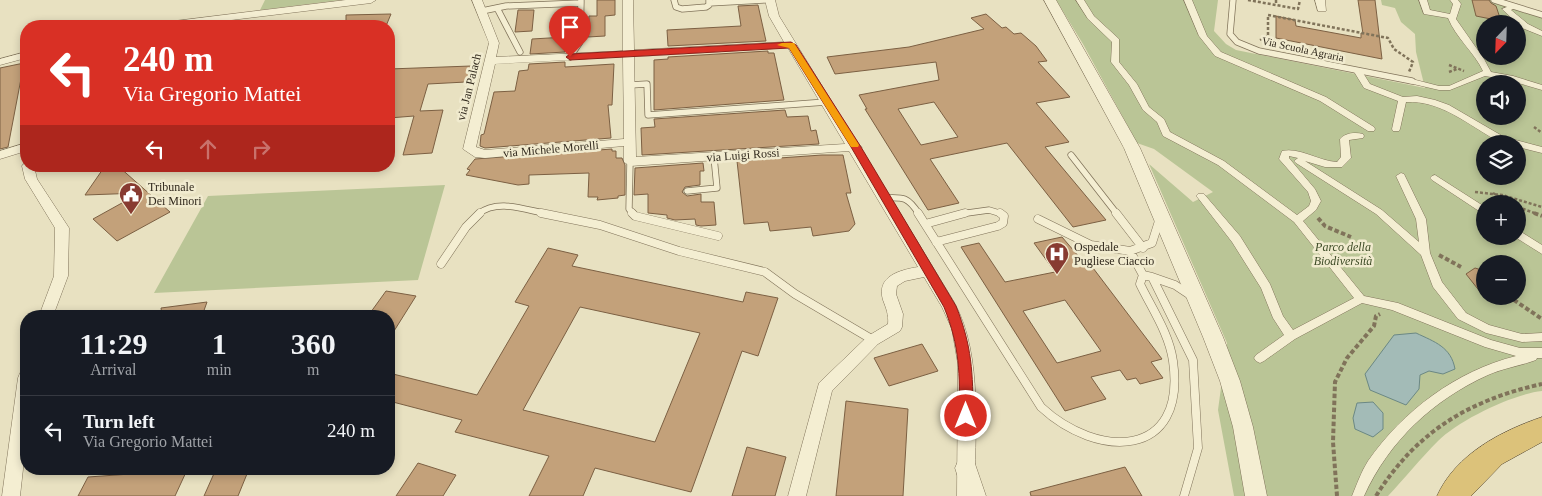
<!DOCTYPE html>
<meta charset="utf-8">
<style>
body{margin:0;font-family:Georgia,serif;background:#20242c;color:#f1f3f6;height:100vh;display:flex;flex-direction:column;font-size:19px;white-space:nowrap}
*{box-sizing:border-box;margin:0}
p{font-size:16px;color:#9ea1a6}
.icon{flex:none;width:28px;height:28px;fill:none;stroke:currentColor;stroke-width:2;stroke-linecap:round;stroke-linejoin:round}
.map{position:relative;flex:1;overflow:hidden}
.details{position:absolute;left:20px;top:310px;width:375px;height:165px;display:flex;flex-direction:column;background:#171b24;border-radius:20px;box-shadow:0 2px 8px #0003}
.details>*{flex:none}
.guide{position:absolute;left:20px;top:20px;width:375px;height:152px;border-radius:20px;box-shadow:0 2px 8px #0003;background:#d93025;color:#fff;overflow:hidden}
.needle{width:32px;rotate:203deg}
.controls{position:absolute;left:1476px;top:15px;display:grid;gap:10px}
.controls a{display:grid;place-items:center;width:50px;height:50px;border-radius:50%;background:#171b24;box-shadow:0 2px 8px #0003;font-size:25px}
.pin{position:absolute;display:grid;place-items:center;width:42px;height:42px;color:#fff;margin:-51px -21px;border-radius:50% 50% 50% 0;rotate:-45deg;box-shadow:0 0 5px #0007}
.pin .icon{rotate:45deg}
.me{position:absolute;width:55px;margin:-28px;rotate:0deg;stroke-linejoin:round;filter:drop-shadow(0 0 4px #0008)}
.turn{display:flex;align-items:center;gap:18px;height:105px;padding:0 20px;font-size:22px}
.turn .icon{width:65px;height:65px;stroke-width:2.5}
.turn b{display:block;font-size:35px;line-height:42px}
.lanes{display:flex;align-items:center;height:48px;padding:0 20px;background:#0003;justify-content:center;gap:25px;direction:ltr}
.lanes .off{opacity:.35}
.eta{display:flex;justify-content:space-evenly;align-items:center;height:85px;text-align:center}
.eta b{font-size:30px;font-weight:600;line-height:35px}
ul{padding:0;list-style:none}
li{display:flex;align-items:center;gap:15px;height:70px;padding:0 20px;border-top:1px solid #363941}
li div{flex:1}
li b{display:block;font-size:19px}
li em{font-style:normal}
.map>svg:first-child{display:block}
.green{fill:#bac596;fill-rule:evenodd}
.water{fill:#a3bbb7;stroke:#6b8884}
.building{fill:#c3a17a;stroke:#7c6043;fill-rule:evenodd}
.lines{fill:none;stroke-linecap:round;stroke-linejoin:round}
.service-far1-casing{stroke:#80735a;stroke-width:7}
.service-casing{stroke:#80735a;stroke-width:9}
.pedestrian-casing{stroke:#80735a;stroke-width:1}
.minor-casing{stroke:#80735a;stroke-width:1}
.tertiary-casing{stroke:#80735a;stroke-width:1}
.trunk-casing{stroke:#4e412e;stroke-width:1}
.path-far1{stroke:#80735a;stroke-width:2.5;stroke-dasharray:3 2;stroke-linecap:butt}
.path{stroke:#80735a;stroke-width:4;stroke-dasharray:4.5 2.5;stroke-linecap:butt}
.service-far1{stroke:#f4eed2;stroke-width:5.5}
.service{stroke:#f4eed2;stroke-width:8}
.pedestrian{fill:#f4eed2;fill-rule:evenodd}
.minor{fill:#f4eed2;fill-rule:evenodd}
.tertiary{fill:#f4eed2;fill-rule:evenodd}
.trunk{fill:#dcc27a;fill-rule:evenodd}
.route{fill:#d93025;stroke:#8d1f18}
.slow{fill:#f59e0b}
.labels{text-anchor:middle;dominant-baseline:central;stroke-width:5;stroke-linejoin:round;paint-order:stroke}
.far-street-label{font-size:11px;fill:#31291d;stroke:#f1ebcf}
.street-label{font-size:12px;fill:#31291d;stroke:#f1ebcf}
.poi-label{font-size:12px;fill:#31291d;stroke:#f1ebcf;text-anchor:start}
.park-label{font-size:12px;font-style:italic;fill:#3d4b26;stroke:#f1ebcf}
</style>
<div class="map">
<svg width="1542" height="496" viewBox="0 0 1542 496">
<rect width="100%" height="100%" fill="#e8e1c1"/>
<path class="green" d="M265,0H341L260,10Z
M1056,0H1218L1214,31L1226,44L1236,50L1425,88L1416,52L1415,34L1401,22L1395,8L1382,5L1381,0H1503L1542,13V391C1513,394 1459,420 1438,441C1420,459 1405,478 1388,496H1234L1218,410L1227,343L1149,164L1193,202L1213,192L1154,149L1137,143L1083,44ZM1485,24H1518V56H1485ZM1485,84H1518V116H1485ZM1485,144H1518V176H1485ZM1485,204H1518V236H1485ZM1485,264H1518V296H1485Z
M445,185L418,280L154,293L208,196Z"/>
<path class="water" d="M1416,333C1435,342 1451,347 1455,369L1443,374L1429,371L1420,375L1419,389L1406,405L1370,390L1365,374L1394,335Z
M1373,402L1383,413V429L1373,437L1355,429L1353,418L1357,403Z"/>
<path class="building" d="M597,0H615V15L605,16V36L588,37L589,16H597Z
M1358,0H1375L1382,59L1276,38V16L1295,20L1296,26L1361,38V33L1363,34Z
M1472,0H1489L1491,3L1496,6L1501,21L1476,16Z
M758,5L766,41L668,46L667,30L741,26L738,6Z
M518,10H534L532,31L515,32Z
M391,14L386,26H346V15Z
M986,14L1002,28L1006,27L1014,34L1021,33L1036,46L1047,61L1038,62L1070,97L1036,103L1069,142L1045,147L1106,220L1073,227L1007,143L930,159L959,203L928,210L865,109H867L859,95L939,80L936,62L835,74L827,57L909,47L984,29L971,18ZM934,102L958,137L921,145L898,109Z
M566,37L565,52L530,54L532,39Z
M768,51V53H774L784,100L654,110V60L668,59V57Z
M565,62V67L614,64L612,105H608L611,138L485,148L480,146L481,135L484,134L494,92L515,91L519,71L528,70L529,64Z
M24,63L8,147L0,149V68Z
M471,66L466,82L428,84L420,111L443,110L432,153L403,155L414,116L389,118V69Z
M785,110L787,117L808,116L811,131L816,130L819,144L642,155L641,128L655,127L654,119Z
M612,149V151H616V158H622L625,165V195L618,196V198L597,200L598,197H588L589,173L529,175V184L518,185L466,175L470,170L467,169L475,159Z
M822,155H843L851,193H846L855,224L849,231L813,236L811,227L770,231L768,222L744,224L737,161Z
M703,163L704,171H700V185L685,187L682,192L687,196L701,194V202H714L716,225L701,226L696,225L695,219L675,220L667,218V215L648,213V194L634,195L635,168Z
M105,166H118L170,212L117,241L93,219L140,193L85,195Z
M1062,237L1086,265L1090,264L1162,359L1151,362L1163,378L1140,384L1136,378L1127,380L1120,370L1091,377L1106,399L1065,411L961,247L979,243L1005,282L1055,272L1034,243ZM1065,300L1101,351L1057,363L1023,311Z
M548,248L578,255L572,266L743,302L746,292L778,298L758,356L742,351L691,492L595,468L583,496H529L549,456L455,432L462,420L389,401V373L477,395L529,306L515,302ZM580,307L700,333L655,442L523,410Z
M1475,268L1485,271V298L1466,274Z
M386,291L416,296L389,339V316H368Z
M207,302L202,316H162L161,308Z
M922,344L938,371L889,386L874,358Z
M846,401L908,409L903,496H836Z
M747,447L786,457L775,496H732Z
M418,463L456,475L443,496H396Z
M1125,467L1142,496H1031L1030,492Z
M216,469H249L238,496H204Z
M187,470L175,496H78L88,477Z"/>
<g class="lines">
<g class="service-far1-casing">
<path id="service-far1" d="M674,0L676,7L682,9L706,7L709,5V0
M1233,0L1230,34L1237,42L1259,51L1412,81
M1494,0L1542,15
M709,3L764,0
M497,8L520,52
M482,11L506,6L581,3V0
M570,57L580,42L581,3
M630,85L647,84L648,115L826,102
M1071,155L1117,214
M630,162L629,209L634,214
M687,191L717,188L714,157
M885,198C904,197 908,197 919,214
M478,214C498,198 525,210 548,214
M960,214L989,210L1002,214"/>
</g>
<g class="service-casing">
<path id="service" d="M541,213L600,225L679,251L765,272L795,294L873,340
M632,213L635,216L718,236
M918,213L1041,407C1097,459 1187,460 1173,361C1169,333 1152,309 1140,284L1143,275
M1116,213L1143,248
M1038,219L1091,245L1130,251
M1159,221L1152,243L1130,251L1143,275L1152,277L1193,360L1198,448L1184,496
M925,224L965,213
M936,242L998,226L1003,223L1004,216L1000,213
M441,264L466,227L480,213
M1152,277L1175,285L1190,295"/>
</g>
<g class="pedestrian-casing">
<path id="pedestrian" d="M1076,0H1084L1094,16L1119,39V62L1137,84L1149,107L1164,119L1170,132L1224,161L1297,215L1309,206L1311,201L1308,192L1279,159L1282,151C1300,147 1318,161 1337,162L1341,157L1340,139C1345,133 1355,132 1363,134L1364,136L1363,138L1349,140L1351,158L1342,167H1325L1305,161L1382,210L1419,242L1416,219L1396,176L1401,173L1404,174L1426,219L1430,253L1442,282L1466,313L1489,325L1522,334L1542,333V341L1522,342L1486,333L1458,319L1433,287L1421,255L1376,214L1296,163L1294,161L1298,158L1289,156V158L1315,189L1321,201L1316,210L1303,221L1364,296L1398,303L1491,340L1520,348H1542V358H1537L1536,360C1520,366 1504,368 1488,375C1433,400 1389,441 1364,496H1352C1357,484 1361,472 1368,461C1403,411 1456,371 1516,356L1485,347L1392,310L1362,303L1295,339L1264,361L1260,363L1256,361L1254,358L1256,355L1284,335L1273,318L1261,288L1232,242L1198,198L1196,196L1198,194H1204L1240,236L1270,284L1283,316L1293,330L1354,298L1294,222L1218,165L1163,136L1157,122L1143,110L1129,85L1111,62L1112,42L1088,19Z
M1184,0H1192L1207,36L1221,52L1326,97L1374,127L1375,129L1374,131H1368L1320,101L1215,56L1199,36Z
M1419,0H1427L1430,10L1450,14L1453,4L1450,0H1458L1461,4L1456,19L1484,59L1491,72L1513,76L1542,85V90L1508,80L1485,76L1450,90H1439L1409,83V79H1412L1439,86H1449L1483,71C1474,52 1456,38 1448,18L1424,14Z
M1514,4L1518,6L1511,10L1528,24L1542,31V36L1522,28L1502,9Z
M1354,68H1360L1370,84L1403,97L1417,96L1435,100L1449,105L1504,137L1542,147V153L1518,147V144H1506L1498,141C1468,125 1441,100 1406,102L1400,129L1399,131H1393L1392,129L1398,101L1364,88L1353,70Z
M1435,175L1485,207V215L1432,180L1430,178L1432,176Z
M1518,230L1542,245V254L1515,237L1518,236Z"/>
</g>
<g class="minor-casing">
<path id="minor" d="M346,0H376L371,3L182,26H154L159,23Z
M472,0H482L499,43L496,57L623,51V0H633L634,50L784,42L769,16L765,0H775L779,16L857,143L862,147L861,149L954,302C984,357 974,434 975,496H957L958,364L952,329L942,307L924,277L905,281L897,286L896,294L903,314L902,327L900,331L878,344L832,391L806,496H788L819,383L868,336L888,324C889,315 886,308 883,300C876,276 900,270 918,267L849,151L630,166L624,162V146L485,158L475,157L463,149L489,43ZM788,48L845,144L636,157L634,57ZM623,57L624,139L485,150L476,147L495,64Z
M1315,0H1325L1326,11H1318Z
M26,52V58L0,65V59Z
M26,143V151L0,159V151Z
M26,162V166H34L37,179L69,228L68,276L53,316H39L54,276L55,228L25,179L22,166Z
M26,371V442L20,496H2L18,378L20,373Z"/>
</g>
<g class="tertiary-casing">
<path id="tertiary" d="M1044,0H1056L1140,148L1223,337L1240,381L1253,427L1267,496H1245L1233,427L1220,381L1203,337L1124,148Z
M966,458L974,461L986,496H964L955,468L958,461Z"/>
</g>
<g class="trunk-casing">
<path id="trunk" d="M1542,417V442L1502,464L1471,496H1437C1456,454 1501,431 1542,417Z"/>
</g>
<path class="path-far1" d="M1248,0L1298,9L1300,0
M1276,0V5
M1260,40L1268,36V15L1388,38L1394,49L1413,62L1409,72
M1449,65L1464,71
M1449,72L1457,69
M1534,127L1542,133
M1475,192L1502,195L1542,207
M1493,193L1512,204
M1518,207L1537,214"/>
<path class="path" d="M1534,213L1542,216
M1318,218L1325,226L1351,237
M1439,255L1461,267
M1508,296L1542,319
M1337,496L1333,442L1335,382L1347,358L1374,326L1376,316L1380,314
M1376,496C1416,432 1469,400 1542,384"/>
<use href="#service-far1" class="service-far1"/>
<use href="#service" class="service"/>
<use href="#pedestrian" class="pedestrian"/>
<use href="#minor" class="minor"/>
<use href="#tertiary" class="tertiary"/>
<use href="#trunk" class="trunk"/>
</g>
<path class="route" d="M791,42L796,45L861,147L956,306C972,346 973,373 973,416L971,420H961L959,416C960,374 960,347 944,307L851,147L789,48L570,60L566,57L570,54Z"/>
<path class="slow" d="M782,43H794L859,145L858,147H851L789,48L777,45Z"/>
<defs>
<g id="civic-pin" transform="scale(1.25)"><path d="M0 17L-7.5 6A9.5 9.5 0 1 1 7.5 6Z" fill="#883b31" stroke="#f1ebcf"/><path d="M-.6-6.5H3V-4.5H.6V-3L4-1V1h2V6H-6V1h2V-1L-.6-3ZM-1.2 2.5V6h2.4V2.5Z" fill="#fff"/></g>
<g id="hospital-pin" transform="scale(1.25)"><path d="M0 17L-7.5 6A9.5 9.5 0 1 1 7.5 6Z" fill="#883b31" stroke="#f1ebcf"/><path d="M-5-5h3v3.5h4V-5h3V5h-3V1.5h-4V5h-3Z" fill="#fff"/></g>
</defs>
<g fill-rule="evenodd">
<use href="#civic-pin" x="131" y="194"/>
<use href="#hospital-pin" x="1057" y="254"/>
</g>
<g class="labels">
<g class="far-street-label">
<text transform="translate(1303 49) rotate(12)">Via Scuola Agraria</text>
</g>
<g class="street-label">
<text transform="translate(469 87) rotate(-76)">via Jan Palach</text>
<text transform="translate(551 149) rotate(-5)">via Michele Morelli</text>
<text transform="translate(743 155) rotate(-4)">via Luigi Rossi</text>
</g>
<g class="poi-label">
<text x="148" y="187">Tribunale<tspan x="148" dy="14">Dei Minori</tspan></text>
<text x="1074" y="247">Ospedale<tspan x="1074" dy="14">Pugliese Ciaccio</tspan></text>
</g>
<g class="park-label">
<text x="1343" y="247">Parco della<tspan x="1343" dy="14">Biodiversità</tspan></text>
</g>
</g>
</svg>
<div class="controls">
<a><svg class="needle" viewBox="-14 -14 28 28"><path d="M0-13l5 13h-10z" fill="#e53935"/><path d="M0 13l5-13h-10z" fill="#9ea1a6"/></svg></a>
<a><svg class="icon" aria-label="sound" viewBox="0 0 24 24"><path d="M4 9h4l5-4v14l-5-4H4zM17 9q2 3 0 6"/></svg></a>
<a><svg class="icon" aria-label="layers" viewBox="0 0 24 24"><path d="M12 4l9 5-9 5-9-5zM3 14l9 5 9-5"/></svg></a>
<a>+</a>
<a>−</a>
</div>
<div class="pin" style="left:570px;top:57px;background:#d93025"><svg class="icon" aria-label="arrive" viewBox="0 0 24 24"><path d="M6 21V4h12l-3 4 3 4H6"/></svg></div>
<svg class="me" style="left:966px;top:416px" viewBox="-20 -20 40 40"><circle r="17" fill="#d93025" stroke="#fff" stroke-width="3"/><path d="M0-11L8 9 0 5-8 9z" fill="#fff"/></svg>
<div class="guide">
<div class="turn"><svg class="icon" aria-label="left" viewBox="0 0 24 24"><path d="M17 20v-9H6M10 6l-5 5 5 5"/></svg><div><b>240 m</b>Via Gregorio Mattei</div></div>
<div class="lanes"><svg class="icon" aria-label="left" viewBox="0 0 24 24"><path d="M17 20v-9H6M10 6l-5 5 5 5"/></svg><svg class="icon off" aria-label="ahead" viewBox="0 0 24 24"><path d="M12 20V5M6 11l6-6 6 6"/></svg><svg class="icon off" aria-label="right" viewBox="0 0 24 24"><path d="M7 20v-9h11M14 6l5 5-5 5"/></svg></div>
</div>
<section class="details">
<div class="eta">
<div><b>11:29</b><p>Arrival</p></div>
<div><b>1</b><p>min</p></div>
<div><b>360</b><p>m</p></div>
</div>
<ul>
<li><svg class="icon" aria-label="left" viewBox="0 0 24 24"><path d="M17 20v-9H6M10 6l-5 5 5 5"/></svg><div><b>Turn left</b><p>Via Gregorio Mattei</p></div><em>240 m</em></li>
</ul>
</section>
</div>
